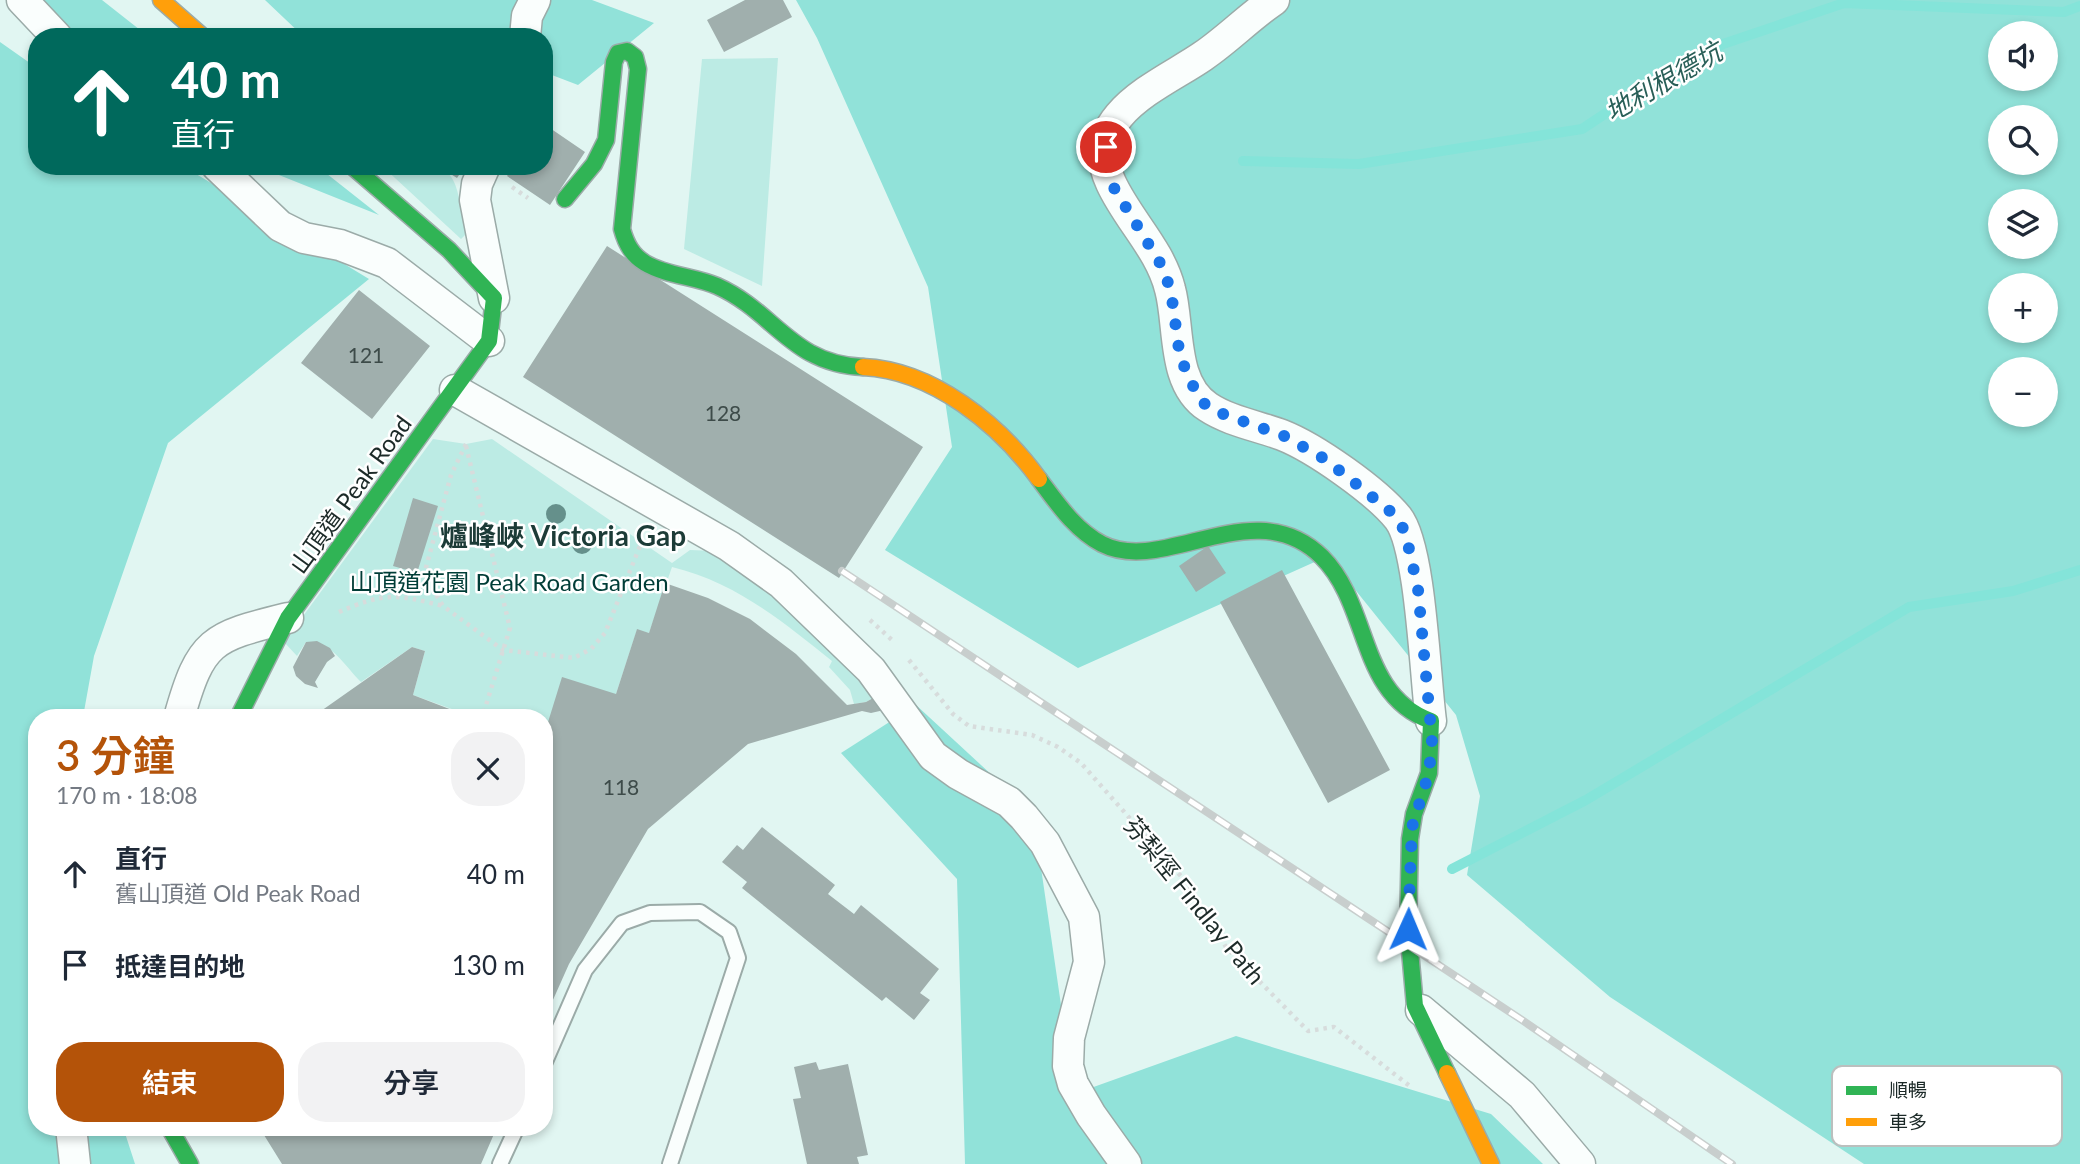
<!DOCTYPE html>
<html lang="zh-TW">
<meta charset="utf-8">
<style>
body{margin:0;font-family:Lato,"Noto Sans TC",sans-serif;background:#f2f2f3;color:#1f2937;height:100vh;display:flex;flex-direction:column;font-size:26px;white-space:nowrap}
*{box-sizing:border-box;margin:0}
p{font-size:23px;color:#747a83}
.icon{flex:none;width:38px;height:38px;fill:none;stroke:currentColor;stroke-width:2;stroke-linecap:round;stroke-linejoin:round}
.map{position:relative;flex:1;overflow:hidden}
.side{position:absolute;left:28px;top:709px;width:525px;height:427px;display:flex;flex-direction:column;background:#fff;border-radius:28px;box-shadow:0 4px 10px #0003}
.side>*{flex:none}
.top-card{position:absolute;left:28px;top:28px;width:525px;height:147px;border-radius:28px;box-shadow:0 4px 10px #0003;background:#00695c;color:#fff;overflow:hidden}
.buttons{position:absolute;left:1988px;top:21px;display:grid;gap:14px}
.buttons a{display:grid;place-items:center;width:70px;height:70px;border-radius:50%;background:#fff;box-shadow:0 4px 10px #0003;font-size:35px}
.pin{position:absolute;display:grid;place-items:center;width:60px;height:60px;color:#fff;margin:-30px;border:4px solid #fff;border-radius:50%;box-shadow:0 2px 7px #0007}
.me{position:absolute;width:77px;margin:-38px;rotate:1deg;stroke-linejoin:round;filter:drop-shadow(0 0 5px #0008)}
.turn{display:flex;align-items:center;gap:24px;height:147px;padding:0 28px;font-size:32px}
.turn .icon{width:91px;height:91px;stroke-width:2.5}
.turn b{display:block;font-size:49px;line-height:60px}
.round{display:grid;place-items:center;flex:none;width:74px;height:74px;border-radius:28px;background:#f2f2f3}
.headline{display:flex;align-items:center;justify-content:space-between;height:119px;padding:0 28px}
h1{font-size:42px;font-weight:600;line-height:52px;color:#b45309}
.button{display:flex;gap:14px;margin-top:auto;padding:14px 28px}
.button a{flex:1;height:80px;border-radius:28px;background:#b45309;color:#fff;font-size:28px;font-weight:600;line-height:80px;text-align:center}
.button a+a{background:#f2f2f3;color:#1f2937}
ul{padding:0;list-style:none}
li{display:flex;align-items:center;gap:21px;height:91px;padding:0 28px}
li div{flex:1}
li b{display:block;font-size:26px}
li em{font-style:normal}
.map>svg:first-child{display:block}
.green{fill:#bcebe4}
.forest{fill:#91e2d9;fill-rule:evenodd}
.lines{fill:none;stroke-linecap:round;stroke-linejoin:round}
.stream{stroke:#84e4d9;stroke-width:10}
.building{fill:#a0afad}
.lane-casing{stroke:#9baba8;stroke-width:18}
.street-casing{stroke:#9baba8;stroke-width:33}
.fast-casing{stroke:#9baba8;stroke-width:19}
.slow-casing{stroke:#9baba8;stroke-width:19}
.path{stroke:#d7dcdc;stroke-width:4.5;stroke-dasharray:3.5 5;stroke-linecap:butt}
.lane{stroke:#fafefd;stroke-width:14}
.street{stroke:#fafefd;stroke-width:30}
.fast{stroke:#30b455;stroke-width:16}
.slow{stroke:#ff9f0a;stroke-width:16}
.rail-casing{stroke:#c8cecd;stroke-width:8}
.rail{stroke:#fff;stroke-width:5;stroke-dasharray:16;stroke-linecap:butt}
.tree{fill:#65908b}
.route{stroke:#1a73e8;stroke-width:12;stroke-dasharray:0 21.6}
.labels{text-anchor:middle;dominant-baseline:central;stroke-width:5;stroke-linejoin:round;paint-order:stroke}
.number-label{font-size:21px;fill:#3d4b49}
.street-label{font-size:24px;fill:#1c2a28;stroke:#fff}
.park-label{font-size:24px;fill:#003d37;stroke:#fff}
.water-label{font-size:26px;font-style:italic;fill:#295f58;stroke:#fff}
.quarter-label{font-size:28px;font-weight:bold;fill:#1c3b37;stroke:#fff}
.key{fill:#fff;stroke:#bbbfbe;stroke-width:2}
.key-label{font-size:19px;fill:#1c2a28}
</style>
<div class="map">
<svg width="2080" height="1164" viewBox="0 0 2080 1164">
<rect width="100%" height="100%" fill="#e1f6f2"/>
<path class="green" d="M778,58L762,286L684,249L702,59Z
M382,166C456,166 453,160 466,234L461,239Z
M433,439L466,444L492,439L672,563L690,550L715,551L776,595L882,693L866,702L854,704L850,690L829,667L832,661C782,621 735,582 672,567L649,633L637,630L616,694L544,735V718L474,717L413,695L425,651L412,647L361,682C345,666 331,640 306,642L297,656L284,642Z"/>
<path class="forest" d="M11,0H102L149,37H62Z
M265,0H592L654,23L578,85L544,72V37H304Z
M796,0H2080V1164H1864L1610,997L1467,875L1480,796L1456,715L1328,556L1078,668L885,550L952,447L928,287L817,38ZM2000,33H2046V79H2000ZM2000,117H2046V163H2000ZM2000,201H2046V247H2000ZM2000,285H2046V331H2000ZM2000,369H2046V415H2000Z
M0,42L37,68V166H183L369,279L168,443L94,656L83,717L37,718V1127H123L135,1164H0Z
M258,166H317L379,215L259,167Z
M916,705L1033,813L1074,1094L1236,1036L1491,1114L1543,1164H965L957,879L841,753Z"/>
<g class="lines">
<path class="stream" d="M1243,161L1359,164L1582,129L1653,82L1723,44L1844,3L2064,12L2080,6
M1452,869L1586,800L1909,607L2013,591L2080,570"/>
</g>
<path class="building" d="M745,0H783L792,17L724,52L707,20Z
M544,124L585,152L550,205L507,176L514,166H544Z
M438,166H465L457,178Z
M607,246L923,447L839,578L523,377Z
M359,290L430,346L372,419L301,363Z
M413,498L438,506L417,573L393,566Z
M1208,546L1226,573L1196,592L1179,566Z
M1282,570L1390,770L1328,803L1220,602Z
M665,583L708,598L750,619L796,654L847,705L866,702L882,693L893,708L871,713L862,711L748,744L648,829L569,964L544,1020V735L562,677L616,694L637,629L649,633Z
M317,641L330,648L335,656L327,662L315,682L318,688L305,684L296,676L293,667L306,642Z
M412,647L425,651L413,695L473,718H311Z
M762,827L835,885L828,894L854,914L861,905L939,969L920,993L930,1000L914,1020L886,997L882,1001L742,888L747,882L722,862L737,845L743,850Z
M816,1062L819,1070L848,1064L868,1155L857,1157L859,1164H807L793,1099L801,1098L794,1067Z
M259,1127H497L481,1164H282Z"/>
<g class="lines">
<g class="lane-casing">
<path id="lane" d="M544,1064L585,970L622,923L650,913L700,912L729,932L738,958L670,1164
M500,1164L517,1127"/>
</g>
<g class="street-casing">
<path id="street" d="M22,0L57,37
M1274,0C1249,17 1228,39 1203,56C1163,84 1079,115 1111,183C1128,220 1160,249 1170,289C1180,325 1171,383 1208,407C1229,421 1258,426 1282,435C1315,448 1376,491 1398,518C1421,547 1425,678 1431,721
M525,37L527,16L535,0
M217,166L280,226L304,238L340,245L387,263L489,341
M485,166L477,184L475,200L494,298
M455,390L729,546L781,583L871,670L933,756L958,774L1009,802L1024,817L1045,843L1084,917L1089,962L1069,1038L1068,1066L1073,1084L1091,1115L1126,1164
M179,718C201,639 212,637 288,618
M1421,1010L1522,1095L1580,1164
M71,1127L75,1164"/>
</g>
<g class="fast-casing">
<path id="fast" d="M565,199L594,164L606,140L614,62L618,53L627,51L635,57L638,69L622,229C626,244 632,255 645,263C667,276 694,276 717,286C775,312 791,364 863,367
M1039,479C1057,503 1075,530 1102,544C1165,576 1254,490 1322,557C1371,606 1358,695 1431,721L1429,773L1414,814L1410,839L1408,929L1415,1006L1447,1073
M238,718L288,618L489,341L494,298L449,250L352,166
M169,1127L190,1164"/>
</g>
<g class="slow-casing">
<path id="slow" d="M161,0L203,37
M863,367C933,370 1000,425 1039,479
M1447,1073L1491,1164"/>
</g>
<path class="path" d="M512,187L528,198
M466,444L451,475L424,575L443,606L503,650L574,658L591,649L605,633L644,536
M466,446L510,628L482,718
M339,612C385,592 396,594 443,606
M870,620L892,640
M909,660L953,714L969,726L1032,735L1058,747L1081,763L1187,883L1226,947L1308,1031L1334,1027L1411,1087"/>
<use href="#lane" class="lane"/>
<use href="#street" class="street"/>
<use href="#fast" class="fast"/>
<use href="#slow" class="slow"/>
<g class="rail-casing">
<path id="rail" d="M842,571L1522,1020L1732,1164"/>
</g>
<use href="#rail" class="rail"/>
</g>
<g class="tree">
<circle cx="556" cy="514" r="10"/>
<circle cx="582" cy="544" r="10"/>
</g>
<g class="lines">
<path class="route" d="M1106,147V166L1111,183L1165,271L1172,299L1180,357L1199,399L1212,410L1284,436L1325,459L1391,512L1405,531L1418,589L1432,740L1429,773L1412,827L1408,929"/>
</g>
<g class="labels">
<g class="number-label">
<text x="366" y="354">121</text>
<text x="723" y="412">128</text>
<text x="621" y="786">118</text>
</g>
<g class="street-label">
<text transform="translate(350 494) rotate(-54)">山頂道 Peak Road</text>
<text transform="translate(1195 900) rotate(51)">芬梨徑 Findlay Path</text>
</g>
<g class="park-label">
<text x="509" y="581">山頂道花園 Peak Road Garden</text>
</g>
<g class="water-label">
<text transform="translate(1663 81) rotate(-30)">地利根德坑</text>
</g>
<g class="quarter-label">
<text x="563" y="535">爐峰峽 Victoria Gap</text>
</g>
</g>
<rect x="1832" y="1066" width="230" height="80" rx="10" class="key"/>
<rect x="1846" y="1086" width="31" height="9" fill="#30b455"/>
<rect x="1846" y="1118" width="31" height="8" fill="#ff9f0a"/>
<g class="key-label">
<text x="1889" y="1097">順暢</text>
<text x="1889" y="1129">車多</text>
</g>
</svg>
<div class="buttons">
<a><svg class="icon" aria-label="sound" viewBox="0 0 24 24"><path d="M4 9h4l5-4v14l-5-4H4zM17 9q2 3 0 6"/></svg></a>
<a><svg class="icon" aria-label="search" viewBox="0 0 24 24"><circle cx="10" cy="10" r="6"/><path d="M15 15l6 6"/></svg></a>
<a><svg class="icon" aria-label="layers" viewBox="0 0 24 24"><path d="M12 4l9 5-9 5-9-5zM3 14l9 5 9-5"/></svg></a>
<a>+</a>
<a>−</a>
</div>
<div class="pin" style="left:1106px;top:147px;background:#d93025"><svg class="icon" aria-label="arrive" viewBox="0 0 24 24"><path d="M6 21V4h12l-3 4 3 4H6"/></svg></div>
<svg class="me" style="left:1408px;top:929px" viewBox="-20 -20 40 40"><path d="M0-17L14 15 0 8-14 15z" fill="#1a73e8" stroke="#fff" stroke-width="4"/></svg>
<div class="top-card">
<div class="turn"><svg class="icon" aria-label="ahead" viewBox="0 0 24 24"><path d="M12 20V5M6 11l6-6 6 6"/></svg><div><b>40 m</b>直行</div></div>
</div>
<section class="side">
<div class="headline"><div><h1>3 分鐘</h1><p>170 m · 18:08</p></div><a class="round"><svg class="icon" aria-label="close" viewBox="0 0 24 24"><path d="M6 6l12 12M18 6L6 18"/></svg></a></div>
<ul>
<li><svg class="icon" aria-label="ahead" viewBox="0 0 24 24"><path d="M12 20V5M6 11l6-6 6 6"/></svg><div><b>直行</b><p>舊山頂道 Old Peak Road</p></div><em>40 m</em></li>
<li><svg class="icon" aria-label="arrive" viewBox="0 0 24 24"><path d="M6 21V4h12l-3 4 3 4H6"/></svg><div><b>抵達目的地</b></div><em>130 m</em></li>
</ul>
<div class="button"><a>結束</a><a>分享</a></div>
</section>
</div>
